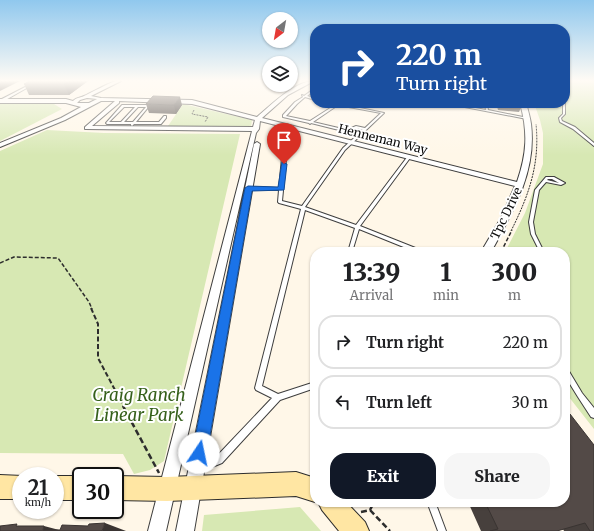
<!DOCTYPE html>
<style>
body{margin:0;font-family:Merriweather,serif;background:#f6f6f6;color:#202124;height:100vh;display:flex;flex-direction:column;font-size:15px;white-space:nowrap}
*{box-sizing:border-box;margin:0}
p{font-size:13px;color:#757577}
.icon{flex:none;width:22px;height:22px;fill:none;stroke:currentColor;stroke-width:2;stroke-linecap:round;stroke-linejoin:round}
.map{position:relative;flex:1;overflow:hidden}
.sheet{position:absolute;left:310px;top:247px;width:260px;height:260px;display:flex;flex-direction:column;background:#fff;border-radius:16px;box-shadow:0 1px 3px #0004}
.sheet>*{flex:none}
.banner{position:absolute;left:310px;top:24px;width:260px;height:84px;border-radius:16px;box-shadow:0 1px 3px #0004;background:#1a4fa0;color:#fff;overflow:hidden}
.needle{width:26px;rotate:211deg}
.tools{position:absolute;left:262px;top:12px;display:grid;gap:8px}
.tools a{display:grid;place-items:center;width:36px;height:36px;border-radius:50%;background:#fff;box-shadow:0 1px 3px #0004;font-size:20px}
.speed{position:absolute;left:12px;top:467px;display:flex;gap:8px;font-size:20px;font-weight:700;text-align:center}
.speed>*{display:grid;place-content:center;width:52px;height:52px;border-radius:50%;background:#fff;box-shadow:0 1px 3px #0004;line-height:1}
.speed small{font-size:10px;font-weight:400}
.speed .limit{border:2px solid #111;border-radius:6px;background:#fff;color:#111}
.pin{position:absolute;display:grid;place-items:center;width:34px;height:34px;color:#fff;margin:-41px -17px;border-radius:50% 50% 50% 0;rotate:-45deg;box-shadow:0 0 4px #0007}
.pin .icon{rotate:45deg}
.me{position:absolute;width:44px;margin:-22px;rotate:11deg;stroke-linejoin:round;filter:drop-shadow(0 0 3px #0008)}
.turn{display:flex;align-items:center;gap:14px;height:84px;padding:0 20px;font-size:18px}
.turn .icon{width:52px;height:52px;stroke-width:2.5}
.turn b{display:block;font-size:28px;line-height:34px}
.eta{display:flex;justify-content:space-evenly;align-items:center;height:68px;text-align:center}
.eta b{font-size:24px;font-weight:800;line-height:28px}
.action{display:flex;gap:8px;margin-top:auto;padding:8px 20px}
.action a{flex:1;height:46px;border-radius:16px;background:#111827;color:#fff;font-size:16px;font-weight:800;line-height:46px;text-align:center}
.action a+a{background:#f6f6f6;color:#202124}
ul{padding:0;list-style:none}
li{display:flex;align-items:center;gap:12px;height:54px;margin:0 8px 6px;padding:0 12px;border:2px solid #e0e0e0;border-radius:16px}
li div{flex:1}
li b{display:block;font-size:15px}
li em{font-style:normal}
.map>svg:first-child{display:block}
.green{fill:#d7e8b3}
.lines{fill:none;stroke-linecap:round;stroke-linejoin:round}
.lane-casing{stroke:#3e3e3e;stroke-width:2}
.street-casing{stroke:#3e3e3e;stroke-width:2}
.secondary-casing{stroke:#2d2d2d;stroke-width:2}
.path-far3{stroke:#2d2d2d;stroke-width:1;stroke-dasharray:2 1;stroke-linecap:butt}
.path-far2{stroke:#2d2d2d;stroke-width:1.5;stroke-dasharray:4 2;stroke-linecap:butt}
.path-far1{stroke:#2d2d2d;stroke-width:2;stroke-dasharray:5 2.5;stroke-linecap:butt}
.path{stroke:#2d2d2d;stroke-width:2.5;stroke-dasharray:6 3;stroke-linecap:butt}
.lane{fill:#fff;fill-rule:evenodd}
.street{fill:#fff;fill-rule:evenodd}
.secondary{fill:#ffe6a3;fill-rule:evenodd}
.wall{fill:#47403d}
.shaded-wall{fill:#3a3432}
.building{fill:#534a47;stroke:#3a3432}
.route{fill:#1a73e8;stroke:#114b97}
.labels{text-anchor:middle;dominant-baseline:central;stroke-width:4;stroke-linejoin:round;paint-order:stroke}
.far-street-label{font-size:12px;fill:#0b0b0b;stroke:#fff}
.near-park-label{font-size:17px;font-style:italic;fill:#36611c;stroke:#fff}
</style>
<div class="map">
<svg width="594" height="531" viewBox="0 0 594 531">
<rect width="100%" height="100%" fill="#fff7e8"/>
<path class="green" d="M565,81H594V429L565,392V252H505L525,213L543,164V133L540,120L534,103H565Z
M0,104H54L62,109L0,141Z
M183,104L252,120L251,127L168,126Z
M47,130L104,133L240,134L164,461L150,470L134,474L123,454L0,453V151Z
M300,507L321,531H202L204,515Z"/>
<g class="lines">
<g class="lane-casing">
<path id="lane" d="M311,81H315V82Z
M565,81L569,84L565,90V87L567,84L565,82Z
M31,84L32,85L2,102L0,101V100Z
M315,88V90L307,96L315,98V100L305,97L297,104L286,116L310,121L338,103H341V104L384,113L345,150L305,207L356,225L408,156H410V158L360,226L423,251V252H416L359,229L352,252H348L355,228L305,210L262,386L278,394L315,382V388L280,400L222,463L200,472L197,471L196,468L197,465L216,457L272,398L256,390L255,388L301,209L279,203L278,202L279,190L248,189L246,188L248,187L279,188L284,138L292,127H294V128L288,138L282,201L302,206L343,148L363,130L356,128L347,132L311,123L310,124L309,123L283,117V115L295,102L303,97L302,95L304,96ZM338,105L381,113L365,128L356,126L347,130L313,122Z
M444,103H449L486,110L485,103H487L488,110L528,118L527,119Z
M563,103H565V114L561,118L562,121L575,127L594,143V146L573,129L560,122L559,118L563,114Z
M148,104L150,105L136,122H159L164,116H166V118L161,124H134L132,126L131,125V124H107L106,123L122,105H147ZM124,107H135L121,122H109ZM138,107H146L133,122H124Z
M546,177H554L565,183L561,185L546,182L539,190L533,222L535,234L544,252H540L531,234L529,222L535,190ZM548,179H552L559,183L547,180Z
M565,367L567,368L582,393L594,408V418L591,417L578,397L565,376Z
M429,502H437V507L446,531H438L429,507Z"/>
</g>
<g class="street-casing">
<path id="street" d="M116,81H121L91,96L101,98L192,100L257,117C271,105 295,81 314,81L288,95L262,118L517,182C527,153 528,132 520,103H526C528,110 530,117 531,124C537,171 513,212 491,252H481L501,218L515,186L260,121L259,129L256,133L166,531H148L252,131L85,129V127L115,101H101L65,120L0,147V143L61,118L81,107L66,103H0V99H66L73,101C77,97 80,98 84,96C95,91 104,85 116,81ZM87,98L97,99L89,103H77L80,100ZM119,101L192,104L255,120L253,127L92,126L119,103Z
M257,142L260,144L194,531H176L254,144Z"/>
</g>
<g class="secondary-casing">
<path id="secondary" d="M296,472L315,478V502L296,496L167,501L115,500V476L167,477Z
M0,475L23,476H21V499H0Z
M55,476H81V500H55Z
M318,502H346L365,522L369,531H339L322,510Z"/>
</g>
<path class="path-far3" d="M194,110L192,114L208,117L205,122
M511,231C529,195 540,164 536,124"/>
<path class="path-far2" d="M501,252L512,230
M0,263L14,257L58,258L89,302L92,309"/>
<path class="path-far1" d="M91,308L98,324V358L124,407"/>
<path class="path" d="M123,406L159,473
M370,510L390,531
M361,512L370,510L374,502"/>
<use href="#lane" class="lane"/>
<use href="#street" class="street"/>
<use href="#secondary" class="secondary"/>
</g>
<path class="wall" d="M88,81L69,95H29L24,84Z
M360,103H384L379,107Z
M496,103H523L519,112L498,110Z
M146,104L182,105L176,114L149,113Z
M468,502H565L594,531H564L563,529L557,531H481Z"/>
<path class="shaded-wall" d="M0,81H20L0,91Z
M69,81H88L69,95L64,84Z
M180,97L182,105L176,114L174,105Z
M380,103H384L379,107Z
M105,523L126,531H102Z
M44,526L63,531L43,530Z"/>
<path class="building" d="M30,81H69L64,84H24Z
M153,96L180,97L174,105L146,104Z
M570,414L594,445V531H590L585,523L557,531H490L498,529L485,502H565V415Z
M105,523L102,531H0V526L17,524L16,526H44L43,530H60L62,525L88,526L89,524Z"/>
<linearGradient id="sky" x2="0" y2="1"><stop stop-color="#90c8ee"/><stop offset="0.52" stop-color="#fffbf5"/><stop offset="1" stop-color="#fffbf5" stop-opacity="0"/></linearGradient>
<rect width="594" height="155" fill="url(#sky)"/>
<path class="route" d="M282,162L287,164L284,190L252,191L207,453L204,458L199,460L194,458L192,453L245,188L248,186L278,187Z"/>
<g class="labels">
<g class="far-street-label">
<text transform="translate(383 139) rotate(14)">Henneman Way</text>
<text transform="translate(506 213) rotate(-64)">Tpc Drive</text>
</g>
<g class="near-park-label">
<text x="139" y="395">Craig Ranch<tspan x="139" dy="20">Linear Park</tspan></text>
</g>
</g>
</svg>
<div class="tools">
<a><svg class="needle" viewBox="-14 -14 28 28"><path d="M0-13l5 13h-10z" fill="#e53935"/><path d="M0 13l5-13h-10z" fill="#757577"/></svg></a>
<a><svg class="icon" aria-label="layers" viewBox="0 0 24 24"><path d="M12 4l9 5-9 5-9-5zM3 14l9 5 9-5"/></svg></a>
</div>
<div class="speed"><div>21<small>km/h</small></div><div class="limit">30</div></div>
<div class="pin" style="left:284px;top:164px;background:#d93025"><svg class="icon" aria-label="arrive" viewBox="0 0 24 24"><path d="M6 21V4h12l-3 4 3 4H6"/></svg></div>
<svg class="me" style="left:199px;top:453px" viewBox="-20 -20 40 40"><circle r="19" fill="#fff"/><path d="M0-13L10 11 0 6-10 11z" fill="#1a73e8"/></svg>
<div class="banner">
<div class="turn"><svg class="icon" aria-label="right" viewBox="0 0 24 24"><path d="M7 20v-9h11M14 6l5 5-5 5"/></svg><div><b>220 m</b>Turn right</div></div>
</div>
<section class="sheet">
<div class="eta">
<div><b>13:39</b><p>Arrival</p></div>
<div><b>1</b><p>min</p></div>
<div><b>300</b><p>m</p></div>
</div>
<ul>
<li><svg class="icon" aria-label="right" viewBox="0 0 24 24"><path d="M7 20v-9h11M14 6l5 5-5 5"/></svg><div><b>Turn right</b></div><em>220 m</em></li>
<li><svg class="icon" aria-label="left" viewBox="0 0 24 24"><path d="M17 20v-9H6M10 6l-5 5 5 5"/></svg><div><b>Turn left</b></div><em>30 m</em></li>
</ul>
<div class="action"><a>Exit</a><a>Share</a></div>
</section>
</div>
